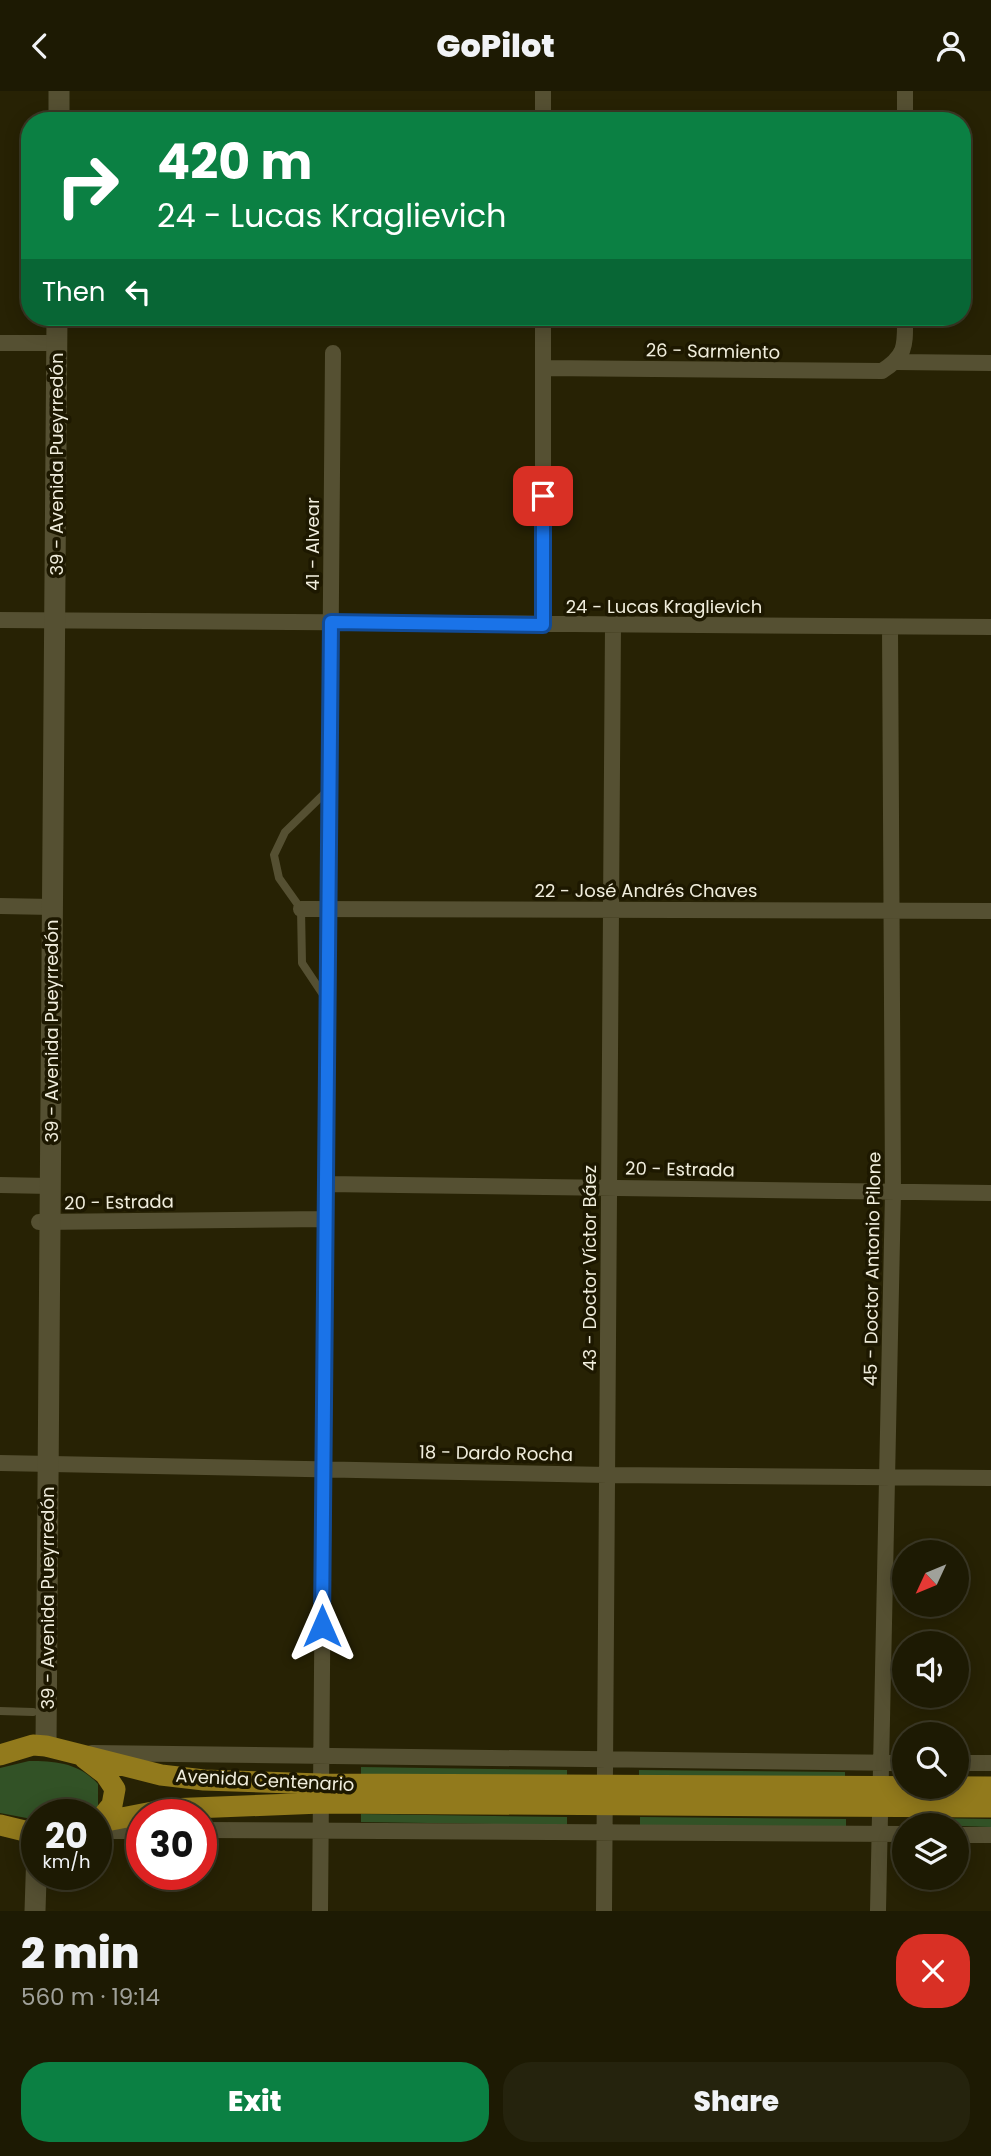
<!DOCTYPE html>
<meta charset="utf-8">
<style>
body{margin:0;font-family:Poppins,sans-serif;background:#25230d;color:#f1f3f6;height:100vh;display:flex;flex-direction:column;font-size:26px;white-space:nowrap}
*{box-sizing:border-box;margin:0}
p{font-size:23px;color:#a0a19a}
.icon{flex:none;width:38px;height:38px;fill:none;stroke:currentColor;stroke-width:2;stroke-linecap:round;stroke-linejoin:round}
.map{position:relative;height:1820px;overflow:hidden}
.panel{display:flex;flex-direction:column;background:#1d1a03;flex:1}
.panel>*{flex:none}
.top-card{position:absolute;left:21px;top:21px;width:950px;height:214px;border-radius:28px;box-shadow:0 4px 18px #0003,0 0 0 2px #3b3825;background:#0b8043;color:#fff;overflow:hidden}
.needle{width:46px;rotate:226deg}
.fabs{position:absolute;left:892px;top:1449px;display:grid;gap:14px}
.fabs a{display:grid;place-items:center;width:77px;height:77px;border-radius:50%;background:#1d1a03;box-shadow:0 4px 18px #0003,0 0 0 2px #3b3825;font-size:35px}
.speed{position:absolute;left:21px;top:1708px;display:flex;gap:14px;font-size:35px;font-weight:700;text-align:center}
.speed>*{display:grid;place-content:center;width:91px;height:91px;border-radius:50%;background:#1d1a03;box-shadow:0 4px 18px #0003,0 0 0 2px #3b3825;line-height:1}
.speed small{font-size:18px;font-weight:400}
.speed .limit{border:10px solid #d22;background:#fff;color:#111}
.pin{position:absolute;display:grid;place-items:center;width:60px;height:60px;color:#fff;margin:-30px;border-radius:14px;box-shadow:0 4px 10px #0006}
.me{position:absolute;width:77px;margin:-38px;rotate:0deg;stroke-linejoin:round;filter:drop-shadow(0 0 5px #0008)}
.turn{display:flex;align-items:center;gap:24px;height:147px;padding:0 21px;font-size:32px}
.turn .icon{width:91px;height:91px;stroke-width:2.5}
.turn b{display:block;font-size:49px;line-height:60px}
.then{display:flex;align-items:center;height:66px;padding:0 21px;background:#0003;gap:14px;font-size:26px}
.round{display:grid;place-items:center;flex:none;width:74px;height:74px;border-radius:28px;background:#25230d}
.head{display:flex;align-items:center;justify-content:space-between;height:119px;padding:0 21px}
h1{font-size:42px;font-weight:800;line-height:52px}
.button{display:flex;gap:14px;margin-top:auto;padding:14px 21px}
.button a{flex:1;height:80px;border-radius:28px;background:#0b8043;color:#fff;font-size:28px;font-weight:800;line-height:80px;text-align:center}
.button a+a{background:#25230d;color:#f1f3f6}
header{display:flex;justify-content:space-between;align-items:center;height:91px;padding:0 21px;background:#1d1a03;font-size:32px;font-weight:800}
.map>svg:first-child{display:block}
.green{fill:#325226}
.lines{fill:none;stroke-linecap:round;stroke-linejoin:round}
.lane{stroke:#555032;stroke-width:8}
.street{stroke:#555032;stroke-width:16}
.secondary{stroke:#555032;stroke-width:21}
.primary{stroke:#927a1c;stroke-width:21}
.route-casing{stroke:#114b97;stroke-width:18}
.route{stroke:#1a73e8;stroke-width:12}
.labels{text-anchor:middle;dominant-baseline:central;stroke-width:7;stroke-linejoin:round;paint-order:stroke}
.street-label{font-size:18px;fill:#f0eddc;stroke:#1d1800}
</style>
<header><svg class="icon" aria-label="back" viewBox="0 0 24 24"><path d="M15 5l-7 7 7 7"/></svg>GoPilot<svg class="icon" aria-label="person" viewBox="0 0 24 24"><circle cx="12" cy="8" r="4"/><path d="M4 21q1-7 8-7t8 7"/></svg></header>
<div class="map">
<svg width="991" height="1820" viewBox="0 0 991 1820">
<rect width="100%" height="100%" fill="#272204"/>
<path class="green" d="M29,1670C56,1670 79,1672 98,1693V1715L86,1724H37V1729L0,1722V1677Z
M361,1676L567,1679V1687L361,1684Z
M639,1679L845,1681V1690L639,1687Z
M361,1723L567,1726V1734L361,1731Z
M640,1726L846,1728V1736L640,1734Z
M928,1727L991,1728V1736L928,1734Z"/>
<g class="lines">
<path class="lane" d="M326,908L302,872L301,818L279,787L274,764L285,741L327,700
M0,1620L33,1621"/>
<path class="street" d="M543,0V30
M905,30V0
M0,252H57
M897,271L991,272
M543,277L882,280C907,264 905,254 905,226
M0,529L991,536
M543,534V226
M0,815L52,816
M301,818L991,820
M326,1093L991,1102
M0,1094L50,1095
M39,1131L326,1128
M0,1372L607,1384L991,1387
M92,1662L905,1672
M957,1672H991
M201,1739L905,1743
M96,1740H142
M957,1744H991
M320,1820L333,262
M604,1820L613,534
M878,1820L893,1101L890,536"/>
<path class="secondary" d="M59,30V0
M46,1655L57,226
M35,1820L37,1758"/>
<path class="primary" d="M0,1664L33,1654L46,1655L161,1684L204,1689L321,1693L991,1696
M84,1667L105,1683L115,1698L112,1714L98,1731
M96,1732L168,1718L321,1712L991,1716
M0,1734L37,1743"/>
</g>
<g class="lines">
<g class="route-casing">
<path id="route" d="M322,1535L331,531L543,534V405"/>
</g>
<use href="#route" class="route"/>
</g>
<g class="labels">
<g class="street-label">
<text transform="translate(713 260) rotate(1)">26 - Sarmiento</text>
<text transform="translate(56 373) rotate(-90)">39 - Avenida Pueyrredón</text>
<text transform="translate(312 453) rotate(-90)">41 - Alvear</text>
<text x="664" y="515">24 - Lucas Kraglievich</text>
<text x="646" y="799">22 - José Andrés Chaves</text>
<text transform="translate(51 940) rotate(-90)">39 - Avenida Pueyrredón</text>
<text transform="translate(680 1078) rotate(1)">20 - Estrada</text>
<text transform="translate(119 1111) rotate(-1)">20 - Estrada</text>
<text transform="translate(589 1177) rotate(-90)">43 - Doctor Víctor Báez</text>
<text transform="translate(872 1178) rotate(-89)">45 - Doctor Antonio Pilone</text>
<text transform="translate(496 1362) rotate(1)">18 - Dardo Rocha</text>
<text transform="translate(47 1507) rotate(-90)">39 - Avenida Pueyrredón</text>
<text transform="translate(265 1689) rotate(3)">Avenida Centenario</text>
</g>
</g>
</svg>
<div class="fabs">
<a><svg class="needle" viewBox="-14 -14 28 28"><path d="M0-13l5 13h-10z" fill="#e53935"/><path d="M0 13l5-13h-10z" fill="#a0a19a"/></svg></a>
<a><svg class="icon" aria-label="sound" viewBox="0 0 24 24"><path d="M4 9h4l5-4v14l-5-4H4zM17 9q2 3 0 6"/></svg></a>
<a><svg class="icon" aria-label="search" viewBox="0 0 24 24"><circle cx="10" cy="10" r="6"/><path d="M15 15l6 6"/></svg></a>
<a><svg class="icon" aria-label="layers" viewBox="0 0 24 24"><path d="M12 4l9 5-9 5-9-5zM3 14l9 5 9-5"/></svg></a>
</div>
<div class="speed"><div>20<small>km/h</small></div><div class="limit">30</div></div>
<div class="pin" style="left:543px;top:405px;background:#d93025"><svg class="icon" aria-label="arrive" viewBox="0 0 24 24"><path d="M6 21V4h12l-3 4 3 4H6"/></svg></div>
<svg class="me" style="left:322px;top:1535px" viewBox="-20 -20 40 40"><path d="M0-17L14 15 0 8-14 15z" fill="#1a73e8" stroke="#fff" stroke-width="4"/></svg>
<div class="top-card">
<div class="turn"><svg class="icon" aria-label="right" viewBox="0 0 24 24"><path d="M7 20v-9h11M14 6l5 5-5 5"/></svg><div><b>420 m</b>24 - Lucas Kraglievich</div></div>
<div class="then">Then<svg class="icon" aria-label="left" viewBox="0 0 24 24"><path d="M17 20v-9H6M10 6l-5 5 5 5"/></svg></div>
</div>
</div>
<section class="panel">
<div class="head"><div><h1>2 min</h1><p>560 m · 19:14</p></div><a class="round" style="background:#d93025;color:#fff"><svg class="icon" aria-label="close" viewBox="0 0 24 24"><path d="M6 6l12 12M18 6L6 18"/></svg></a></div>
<div class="button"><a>Exit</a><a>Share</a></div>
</section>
